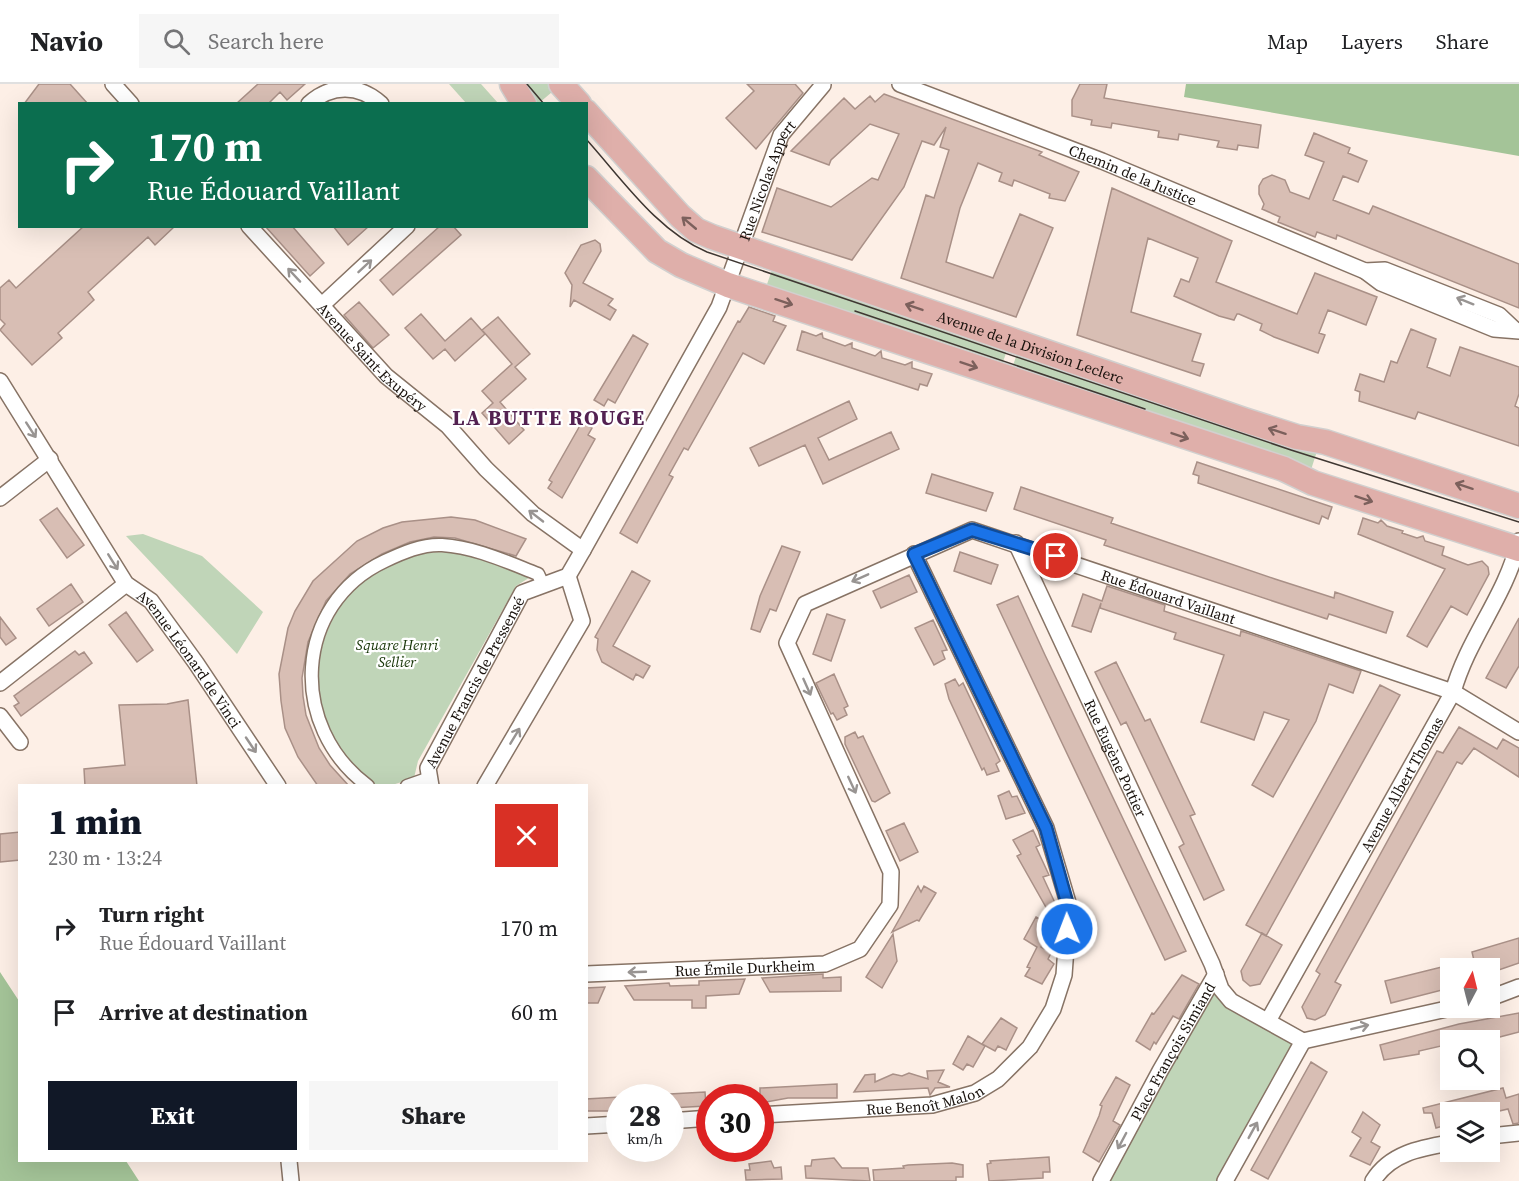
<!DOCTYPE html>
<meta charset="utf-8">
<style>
body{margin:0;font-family:"Source Serif 4",serif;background:#f6f6f6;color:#202124;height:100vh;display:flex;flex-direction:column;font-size:22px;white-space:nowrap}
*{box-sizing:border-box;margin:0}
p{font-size:20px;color:#757577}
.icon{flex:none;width:33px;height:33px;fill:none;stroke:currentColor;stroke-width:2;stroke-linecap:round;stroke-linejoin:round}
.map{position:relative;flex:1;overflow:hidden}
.drawer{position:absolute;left:18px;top:700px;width:570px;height:378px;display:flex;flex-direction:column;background:#fff;border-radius:0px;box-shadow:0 6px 24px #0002}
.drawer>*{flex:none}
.guide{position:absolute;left:18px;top:18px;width:570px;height:126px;border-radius:0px;box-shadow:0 6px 24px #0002;background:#0b6e4f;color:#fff;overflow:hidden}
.needle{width:39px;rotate:7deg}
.controls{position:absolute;left:1440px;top:874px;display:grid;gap:12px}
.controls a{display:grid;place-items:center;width:60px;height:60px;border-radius:0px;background:#fff;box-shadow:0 6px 24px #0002;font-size:30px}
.speed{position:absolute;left:606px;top:1000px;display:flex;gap:12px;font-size:30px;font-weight:700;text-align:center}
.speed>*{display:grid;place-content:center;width:78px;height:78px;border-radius:50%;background:#fff;box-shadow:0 6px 24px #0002;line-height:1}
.speed small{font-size:15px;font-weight:400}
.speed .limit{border:9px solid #d22;background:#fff;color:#111}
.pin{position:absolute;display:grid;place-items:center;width:51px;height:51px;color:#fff;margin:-26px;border:3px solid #fff;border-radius:50%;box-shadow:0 2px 6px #0007}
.me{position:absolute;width:66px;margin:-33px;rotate:359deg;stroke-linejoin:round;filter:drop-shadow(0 0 4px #0008)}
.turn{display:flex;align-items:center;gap:21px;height:126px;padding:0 30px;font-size:27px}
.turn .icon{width:78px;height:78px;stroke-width:2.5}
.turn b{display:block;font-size:42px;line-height:51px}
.round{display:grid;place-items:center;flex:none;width:63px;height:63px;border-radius:0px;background:#f6f6f6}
.head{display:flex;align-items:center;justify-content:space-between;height:102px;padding:0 30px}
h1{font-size:36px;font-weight:800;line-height:45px;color:#111827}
.primary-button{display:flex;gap:12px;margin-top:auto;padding:12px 30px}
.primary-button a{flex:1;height:69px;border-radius:0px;background:#111827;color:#fff;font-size:24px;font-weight:800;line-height:69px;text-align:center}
.primary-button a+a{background:#f6f6f6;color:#202124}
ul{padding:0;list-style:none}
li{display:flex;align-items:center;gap:18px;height:84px;padding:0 30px}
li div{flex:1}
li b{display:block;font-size:22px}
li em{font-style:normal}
header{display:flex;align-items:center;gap:36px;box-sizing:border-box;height:84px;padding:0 30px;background:#fff;border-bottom:2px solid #e0e0e0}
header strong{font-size:28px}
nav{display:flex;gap:33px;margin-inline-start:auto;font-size:21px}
.search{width:420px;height:54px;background:#f6f6f6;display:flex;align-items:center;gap:15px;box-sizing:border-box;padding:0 21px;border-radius:0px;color:#757577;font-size:22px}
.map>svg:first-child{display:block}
.green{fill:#c0d5b8}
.forest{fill:#a4c498}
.building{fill:#d8beb4;stroke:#a99087;stroke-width:1.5}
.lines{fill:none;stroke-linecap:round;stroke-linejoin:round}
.pedestrian-casing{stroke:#877365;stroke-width:15}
.minor-casing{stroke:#877365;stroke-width:18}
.primary-casing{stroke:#d1d0cf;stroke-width:27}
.pedestrian{stroke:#fff;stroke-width:12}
.minor{stroke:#fff;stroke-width:15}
.primary{stroke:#dfafaa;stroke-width:24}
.tram{stroke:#3f3732;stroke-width:1.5}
.oneway{stroke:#7c605c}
.oneway2{stroke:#989492}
.route-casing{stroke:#114b97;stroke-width:15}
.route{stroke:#1a73e8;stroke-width:10}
.labels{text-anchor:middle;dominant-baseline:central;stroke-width:4.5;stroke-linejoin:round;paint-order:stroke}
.street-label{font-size:15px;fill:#19120d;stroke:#fff}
.park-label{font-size:15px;font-style:italic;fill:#173507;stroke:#fff}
.district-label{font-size:21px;font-weight:bold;letter-spacing:1.5px;fill:#532151;stroke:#fff}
</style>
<header>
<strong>Navio</strong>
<div class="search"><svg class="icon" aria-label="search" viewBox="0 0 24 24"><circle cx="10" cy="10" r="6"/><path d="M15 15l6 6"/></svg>Search here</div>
<nav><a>Map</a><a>Layers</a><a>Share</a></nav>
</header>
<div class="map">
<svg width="1519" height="1097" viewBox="0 0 1519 1097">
<rect width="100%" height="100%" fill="#fdefe6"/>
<path class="green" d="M449,0H481L498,19H466Z
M517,0H553L558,3L539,19H529Z
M774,180L1009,261L1000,286L765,206Z
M1019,264L1319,361L1309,392L1010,290Z
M143,450L202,472L263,528L237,570L126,452Z
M450,468L480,473L532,492L516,502L418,677L414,694L389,702H373C354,684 330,665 323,638C303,569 339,493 408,471C421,467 437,469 450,468Z
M1216,890L1221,905L1303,957L1225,1097H1101Z"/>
<path class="forest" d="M1186,0H1519V72L1184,13Z
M0,888L19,917L20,1077H126L139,1097H0Z"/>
<path class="building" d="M39,0H70L88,20H24Z
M258,0H305L287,16L280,8L268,20H236Z
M747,0H795L803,9L756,65L726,34L754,7Z
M1080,0H1107L1104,14L1261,41L1258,64L1238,61L1237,66L1217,63L1219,57L1179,50L1178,56L1158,53L1159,47L1112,39L1111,44L1091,41L1092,36L1072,32V16Z
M884,10L1042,68L1039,71L1079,88L1065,117L1049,114L1050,110L1014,96L1012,102L999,97L1002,89L978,79L960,124L946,178L993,194L1020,130L1053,144L1016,233L901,194L926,111L934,114L949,66L940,63L946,43L934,61L922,57L904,103L852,176L762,148L777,104L831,123L872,94L878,96L899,50L870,40L831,76L829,81L791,67L844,14L855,25L870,12L875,18Z
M1314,49L1350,64L1348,69L1367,77L1358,98L1343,92L1333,116L1369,130L1373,122L1519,180V224L1337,151L1336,155L1317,148L1315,153L1278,138L1280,133L1262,125L1264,120L1259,110V102L1263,95L1272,91L1285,96L1290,108L1309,115L1324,78L1305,71Z
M1112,104L1232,157L1216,198L1297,230L1315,189L1377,213L1366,241L1328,226L1319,249L1325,251L1318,269L1274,253L1260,246L1262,240L1239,230H1237L1234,236L1219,232L1174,212L1181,195L1189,198L1198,174L1148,154L1131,228L1201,250L1192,277L1204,280L1200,292L1077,251Z
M84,142H175L155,161L148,153L88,208L94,216L58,249L62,254L32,281L0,246L5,240L0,235V204L9,196L16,204Z
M265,142H292L324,179L310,192Z
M333,142H369L348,161Z
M440,142H453L461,151L393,211L380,196Z
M595,156L600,160L601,167L583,199L613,215L608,221L616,226L610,236L574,216L570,223L572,201L565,189L581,161Z
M359,218L389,251L373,264L344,231Z
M749,223L775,232L773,237L786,242L764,280L743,269L688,366L684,364L669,391L673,393L637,459L620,449L738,237L740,238Z
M421,230L445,257L471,234L485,250L455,277L445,265L433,275L405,244Z
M498,233L530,270L515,283L526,295L500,318L524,346L509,360L482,329L493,319L482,307L512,280L482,246Z
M1411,245L1436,255L1427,283L1450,292L1460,263L1519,283V310L1515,322L1519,324V362L1418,328L1415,335L1359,317L1360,308L1355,306L1360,290L1384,298L1391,277L1397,279Z
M802,247L816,252L822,249L823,254L845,262L852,259V264L875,272L881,267L882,274L905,281L912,278V284L932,290L927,302L920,300L918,306L797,266Z
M633,251L648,260L615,319L608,315L604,322L594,316Z
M849,317L857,335L818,354L829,376L891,348L899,365L823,400L805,361L759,382L750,364Z
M582,338L592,344L588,351L595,355L562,414L548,404L552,398L549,396Z
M1197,378L1332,423L1328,435L1322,432L1319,440L1198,399L1199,392L1193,390Z
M932,390L993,409L986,427L926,409Z
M1021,403L1113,434L1111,439L1275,495L1334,514L1335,508L1393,528L1386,549L1329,530L1327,535L1104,461L1106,456L1014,425Z
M57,424L84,461L67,474L40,436Z
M451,433L475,436L526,455L516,472L455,454L434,453L410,458L382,470L350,490L326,517L308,558L302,594L303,612L306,631L319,664L330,681L349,702H318L298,673L285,644L281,617L279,590L288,544L295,527L313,497L357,457L383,444L402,438Z
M1363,434L1378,439L1381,436L1387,442L1403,447L1402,449L1417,454L1423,452L1425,457L1444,463L1442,471L1468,481L1482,477L1488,483L1489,490L1467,531L1451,522L1427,563L1407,552L1445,485L1358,450Z
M782,462L800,468L776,527L770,525L760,548L751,545L760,512Z
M960,468L998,481L991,500L954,487Z
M632,487L650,497L613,562L650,582L643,594L636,590L633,596L602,578L597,566L598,555L595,553Z
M909,491L917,508L881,524L873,507Z
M71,500L83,518L49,542L37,525Z
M1107,502L1165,521L1164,527L1240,552L1241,547L1361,587L1353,609L1329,600L1316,637L1273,713L1252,701L1289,636L1264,628L1254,656L1201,638L1224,571L1174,555L1176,549L1100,524L1101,519L1091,548L1072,542L1083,510L1102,517Z
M1018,512L1045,571L1186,867L1165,876L1062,659L997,521Z
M126,528L153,566L137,578L109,541Z
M827,530L845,536L831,577L813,570Z
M0,533L16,554L6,561L0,553Z
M1519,534V582L1506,604L1486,594Z
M933,536L947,566L942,567L945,575L934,581L915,544Z
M75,567L79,571L84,568L92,579L21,632L14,622L19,619L14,612Z
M1116,578L1145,637L1150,635L1195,730L1190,732L1224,806L1204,816L1179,763L1184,760L1126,638L1121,641L1095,588Z
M834,590L848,622L844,624L847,631L837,636L833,629L831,630L816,599Z
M955,595L959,602L963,599L1000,677L996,680L999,687L987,691L984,684L982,686L949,615L945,600Z
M1380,601L1400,611L1266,852L1246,841Z
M188,616L197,702H85L84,685L125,681L119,621L167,620Z
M1459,643L1497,665L1503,655L1519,664V693L1474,664L1462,680L1457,678L1335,898L1341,901L1325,931L1315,936L1307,934L1302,923L1320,890L1316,887L1437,667L1443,669Z
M855,648L858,654L863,652L890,709L875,718L872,717L845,660V653Z
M1009,707L1012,713L1017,712L1025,729L1006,735L998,712Z
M904,739L918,768L900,777L886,747Z
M1033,746L1040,761L1036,763L1049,791L1043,793L1056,821L1047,825L1017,772L1021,770L1013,756Z
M20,748V776L0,778V750Z
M918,802L921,808L924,802L936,809L919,837L917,836L892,848Z
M1036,833L1053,843L1041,863L1051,869L1048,875L1054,880L1042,900L1025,892L1030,884L1027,883L1037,863L1024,855Z
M1262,849L1282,861L1260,900L1250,902L1243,896L1241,887Z
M893,850L897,877L882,904L866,893Z
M1519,854V879L1490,889V885H1476L1472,868Z
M1450,881V904L1391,919L1385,897Z
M823,890V894L841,893V907L770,908L762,894Z
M1182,891L1199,900L1179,935L1173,932L1156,960L1154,958L1150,966L1136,957L1152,929L1154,930L1160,922Z
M745,895L739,910L706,912V924H692V916H634L625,902L669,899L670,902L699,901V897Z
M605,903L598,919H586V904Z
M1519,929V948L1488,956L1487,953L1470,957H1450V960L1419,967V970L1384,976L1380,961L1459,940Z
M1001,934L1017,944L1006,966L998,962L995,967L982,960Z
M968,952L985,962L973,983L967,980L963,986L953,980Z
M1311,978L1327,988L1268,1095L1251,1086Z
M944,986L938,998L950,1003L935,1004L930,1011L928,1004L854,1008L865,991L875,990V998L893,990L902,992L909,989L928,995L927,987Z
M1116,993L1130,1001L1113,1037L1120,1041L1099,1078L1083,1068L1099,1032L1102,1022L1100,1021Z
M837,1000V1014H788L760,1019V1004Z
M1503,1004L1506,1014L1519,1010V1039L1513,1040L1508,1025L1491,1029H1450V1040L1436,1044L1432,1029H1424L1423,1024Z
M705,1008L706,1022L670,1024V1010Z
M620,1013V1027H586V1015Z
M1363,1028L1380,1041L1371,1058L1380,1063L1370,1081L1350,1072L1361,1054L1352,1048Z
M1049,1073L1050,1088H1043V1094L989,1097L987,1080L991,1079L990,1077Z
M834,1074L842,1084H868L870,1097L806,1094L805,1082H811L812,1076Z
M771,1077L774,1084L781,1083L782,1095L746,1096L745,1086H750L749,1080Z
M952,1079L963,1081V1093H956V1097H874L873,1086L904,1084L903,1082L908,1081Z"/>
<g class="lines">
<g class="pedestrian-casing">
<path id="pedestrian" d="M368,702C288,643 293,520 385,477C402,469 422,460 442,461C475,463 507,478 538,490L543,501
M407,702L430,694"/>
</g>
<g class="minor-casing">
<g id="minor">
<path d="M113,0L131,20"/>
<path id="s1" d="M900,0L1102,77L1365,187L1381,199L1494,245L1519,247"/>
<path d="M309,20C331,0 359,0 381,20"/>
<path id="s2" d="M249,142L386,292L448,342L486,385L533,430L583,466"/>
<path d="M1365,187L1385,186L1499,231L1515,246"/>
<path d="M322,221L407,142"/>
<path id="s3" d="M0,297L126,500L151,517L196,579L278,702"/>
<path d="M0,414L50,375"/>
<path id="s4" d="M1016,459L1212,880L1221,905L1231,917L1303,957"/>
<path d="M0,599L126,500"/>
<path d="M0,632L20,658"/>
<path id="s5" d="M431,702L428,684L522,509L568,492L583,466L719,223L781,51L823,1"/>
<path d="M485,702L582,537L568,492"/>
<path id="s6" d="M586,890L825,880L860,865L890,821L891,788L787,559L805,520L972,446L1453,608L1519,648"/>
<path d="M1490,914L1519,903"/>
<path id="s7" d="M1268,937L1453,608C1468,554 1506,512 1519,457"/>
<path d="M1303,957L1451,924"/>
<path id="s8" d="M760,1031L932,1021L975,1009L998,995L1030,963L1053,925L1064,891L1069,822L1046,744L914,470"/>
<path d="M670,1037L710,1034"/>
<path d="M586,1042L620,1040"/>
<path d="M1490,1052L1519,1049"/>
<path d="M289,1077L291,1097"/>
<path id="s9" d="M1101,1097L1160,987L1216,890"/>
<path d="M1225,1097L1303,957"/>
<path d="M1373,1097C1390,1069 1421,1064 1450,1059"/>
</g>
</g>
<g class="primary-casing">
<g id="primary">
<path d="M512,0L524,20"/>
<path d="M561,0L579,20"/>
<path id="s10" d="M586,28L680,132L696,146L712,153L1244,336L1297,353L1325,358L1519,422"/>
<path d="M586,94L657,167L681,181L728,201L1284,385L1313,399L1519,465"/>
</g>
</g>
<use href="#pedestrian" class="pedestrian"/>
<use href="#minor" class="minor"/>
<use href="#primary" class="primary"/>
<path class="tram" d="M527,0L544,20
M586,55C622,95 657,147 707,168L1291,366L1519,438
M855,227L1145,325"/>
</g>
<defs><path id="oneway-shaft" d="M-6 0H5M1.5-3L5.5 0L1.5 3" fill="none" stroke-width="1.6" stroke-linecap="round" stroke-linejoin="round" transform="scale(1.5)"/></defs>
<g class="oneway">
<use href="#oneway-shaft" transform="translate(689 139) rotate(-140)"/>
<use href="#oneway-shaft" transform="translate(784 218) rotate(18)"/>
<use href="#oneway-shaft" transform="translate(914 223) rotate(-161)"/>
<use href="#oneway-shaft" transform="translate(969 281) rotate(19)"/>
<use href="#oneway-shaft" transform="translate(1277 347) rotate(-162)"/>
<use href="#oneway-shaft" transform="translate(1180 352) rotate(19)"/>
<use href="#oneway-shaft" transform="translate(1464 402) rotate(-162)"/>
<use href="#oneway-shaft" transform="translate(1364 415) rotate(18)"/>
</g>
<g class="oneway2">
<use href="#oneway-shaft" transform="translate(365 182) rotate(-43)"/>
<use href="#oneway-shaft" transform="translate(294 191) rotate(-133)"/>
<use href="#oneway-shaft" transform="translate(1465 217) rotate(-158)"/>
<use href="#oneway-shaft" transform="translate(31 346) rotate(57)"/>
<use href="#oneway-shaft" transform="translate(536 432) rotate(-142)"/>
<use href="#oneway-shaft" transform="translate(113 478) rotate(58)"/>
<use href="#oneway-shaft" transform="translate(860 494) rotate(156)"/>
<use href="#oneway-shaft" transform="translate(807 603) rotate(66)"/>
<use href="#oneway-shaft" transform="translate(515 652) rotate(-59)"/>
<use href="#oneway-shaft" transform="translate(251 661) rotate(56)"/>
<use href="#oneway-shaft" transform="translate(852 701) rotate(65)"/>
<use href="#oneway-shaft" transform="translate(637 888) rotate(178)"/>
<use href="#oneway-shaft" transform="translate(1360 943) rotate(-14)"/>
<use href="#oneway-shaft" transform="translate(1253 1046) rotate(-61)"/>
<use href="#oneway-shaft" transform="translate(1122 1057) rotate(118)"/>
</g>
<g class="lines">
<g class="route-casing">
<path id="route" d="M1056,472L972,446L914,470L1046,744L1068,822L1067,845"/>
</g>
<use href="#route" class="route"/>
</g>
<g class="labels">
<g class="street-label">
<text stroke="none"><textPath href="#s1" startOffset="250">Chemin de la Justice</textPath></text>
<text stroke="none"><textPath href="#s5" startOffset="710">Rue Nicolas Appert</textPath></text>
<text stroke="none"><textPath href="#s10" startOffset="516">Avenue de la Division Leclerc</textPath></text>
<text stroke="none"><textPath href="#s2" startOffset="180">Avenue Saint-Exupéry</textPath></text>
<text stroke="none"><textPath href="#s6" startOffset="1048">Rue Édouard Vaillant</textPath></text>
<text stroke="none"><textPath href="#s3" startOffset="338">Avenue Léonard de Vinci</textPath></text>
<text stroke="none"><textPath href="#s5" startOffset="116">Avenue Francis de Pressensé</textPath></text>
<text stroke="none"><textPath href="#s4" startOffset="237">Rue Eugène Pottier</textPath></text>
<text stroke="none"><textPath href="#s7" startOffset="272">Avenue Albert Thomas</textPath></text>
<text stroke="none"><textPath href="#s6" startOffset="159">Rue Émile Durkheim</textPath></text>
<text stroke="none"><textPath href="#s9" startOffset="148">Place François Simiand</textPath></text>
<text stroke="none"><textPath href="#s8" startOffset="166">Rue Benoît Malon</textPath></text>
</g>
<g class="park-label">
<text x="397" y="560">Square Henri<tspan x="397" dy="17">Sellier</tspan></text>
</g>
<g class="district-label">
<text x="549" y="333">LA BUTTE ROUGE</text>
</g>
</g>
</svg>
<div class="controls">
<a><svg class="needle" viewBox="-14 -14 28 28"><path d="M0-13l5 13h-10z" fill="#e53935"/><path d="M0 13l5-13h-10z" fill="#757577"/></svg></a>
<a><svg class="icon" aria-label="search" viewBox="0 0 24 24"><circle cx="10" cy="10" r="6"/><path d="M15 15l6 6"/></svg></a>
<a><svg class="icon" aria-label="layers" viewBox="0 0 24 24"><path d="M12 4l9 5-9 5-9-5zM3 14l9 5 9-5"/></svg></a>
</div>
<div class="speed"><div>28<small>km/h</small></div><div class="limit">30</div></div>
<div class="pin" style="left:1056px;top:472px;background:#d93025"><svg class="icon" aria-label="arrive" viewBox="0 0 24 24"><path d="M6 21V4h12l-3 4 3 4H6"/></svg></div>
<svg class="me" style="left:1067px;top:845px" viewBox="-20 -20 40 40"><circle r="17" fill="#1a73e8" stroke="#fff" stroke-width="3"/><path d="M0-11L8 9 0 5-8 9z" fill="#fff"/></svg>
<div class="guide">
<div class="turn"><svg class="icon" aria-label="right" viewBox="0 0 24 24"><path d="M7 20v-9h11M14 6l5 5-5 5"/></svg><div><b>170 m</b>Rue Édouard Vaillant</div></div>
</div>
<section class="drawer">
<div class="head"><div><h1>1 min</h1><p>230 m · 13:24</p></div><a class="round" style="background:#d93025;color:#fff"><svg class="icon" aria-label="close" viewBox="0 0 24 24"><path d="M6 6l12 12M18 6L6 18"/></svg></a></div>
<ul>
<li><svg class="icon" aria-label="right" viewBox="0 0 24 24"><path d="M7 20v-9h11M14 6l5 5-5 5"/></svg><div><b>Turn right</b><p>Rue Édouard Vaillant</p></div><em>170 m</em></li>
<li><svg class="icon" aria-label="arrive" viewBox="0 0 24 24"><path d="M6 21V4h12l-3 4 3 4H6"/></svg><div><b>Arrive at destination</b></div><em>60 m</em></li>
</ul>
<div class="primary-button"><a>Exit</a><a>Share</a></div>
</section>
</div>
